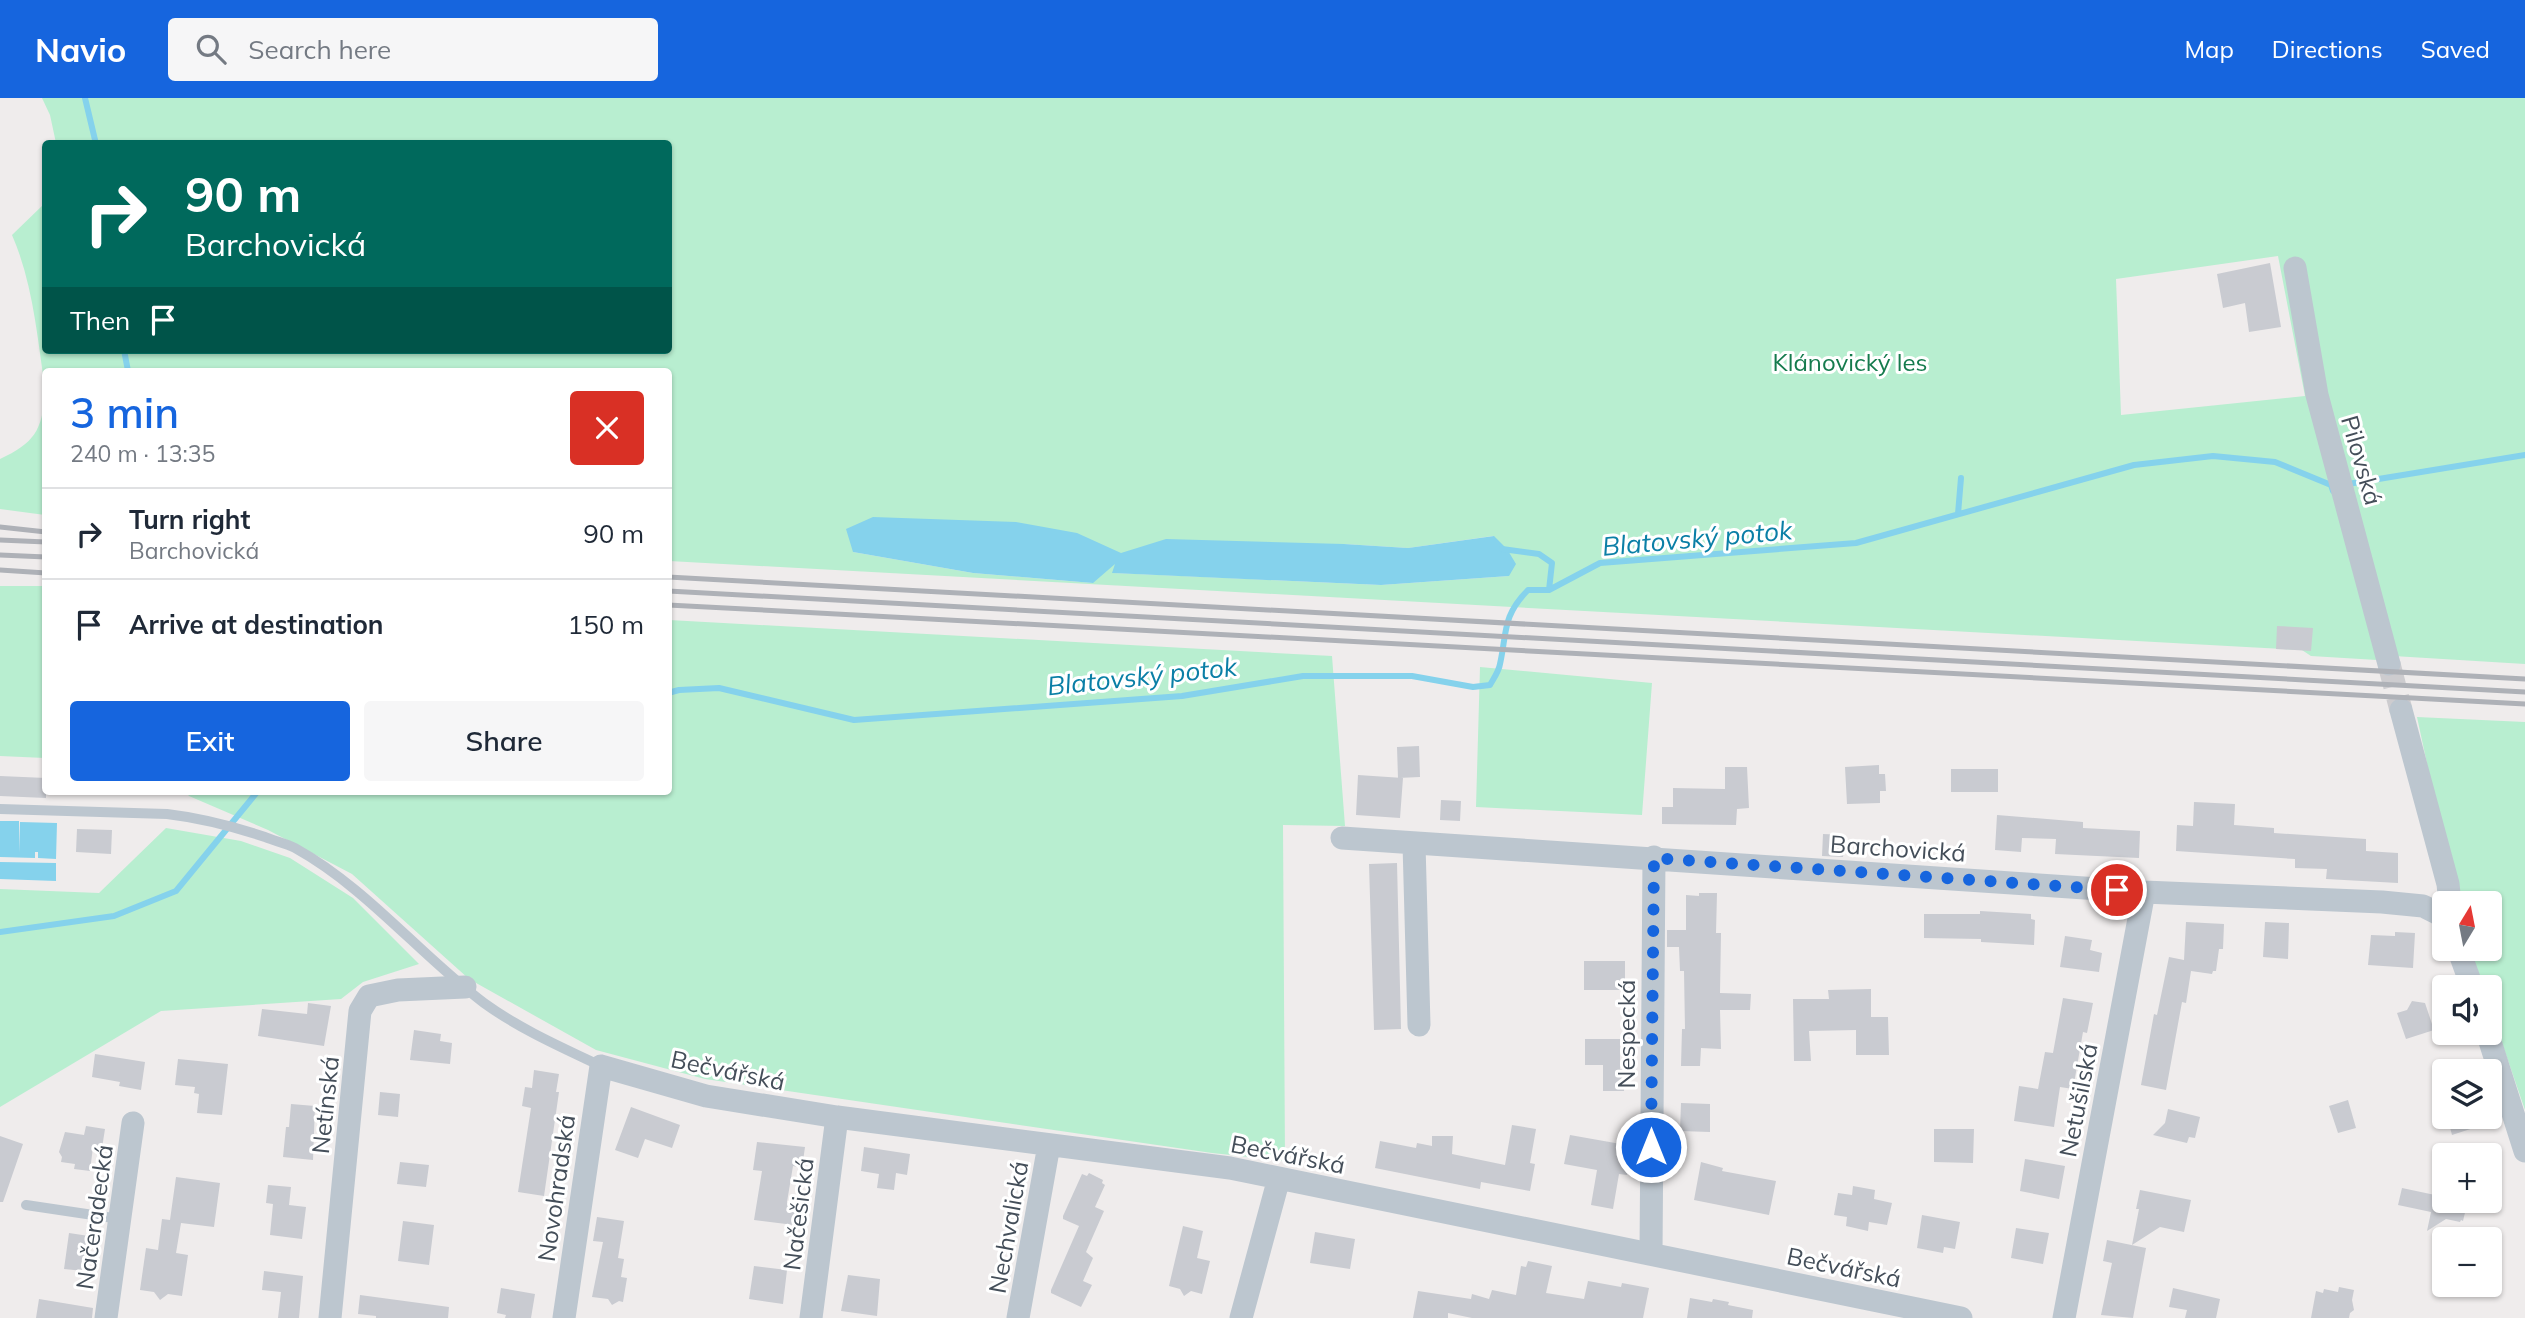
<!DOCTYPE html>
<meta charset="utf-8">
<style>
body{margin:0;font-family:Mulish,sans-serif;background:#f6f6f7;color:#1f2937;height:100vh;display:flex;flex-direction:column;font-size:26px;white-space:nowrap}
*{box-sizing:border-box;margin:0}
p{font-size:23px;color:#747a83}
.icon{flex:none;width:38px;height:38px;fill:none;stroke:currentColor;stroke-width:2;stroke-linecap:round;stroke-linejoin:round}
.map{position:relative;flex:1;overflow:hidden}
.drawer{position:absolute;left:42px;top:270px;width:630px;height:427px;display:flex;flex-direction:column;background:#fff;border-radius:7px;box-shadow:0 2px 5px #0004}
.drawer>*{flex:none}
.hud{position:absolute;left:42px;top:42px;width:630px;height:214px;border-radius:7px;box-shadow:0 2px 5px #0004;background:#00695c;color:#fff;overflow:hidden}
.needle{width:46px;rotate:10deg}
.tools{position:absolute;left:2432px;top:793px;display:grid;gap:14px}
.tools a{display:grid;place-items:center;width:70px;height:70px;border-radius:7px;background:#fff;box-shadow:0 2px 5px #0004;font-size:35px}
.pin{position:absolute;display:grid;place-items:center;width:60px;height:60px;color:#fff;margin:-30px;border:4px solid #fff;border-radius:50%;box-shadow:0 2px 7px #0007}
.me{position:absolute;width:77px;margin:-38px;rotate:0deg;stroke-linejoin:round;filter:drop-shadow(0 0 5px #0008)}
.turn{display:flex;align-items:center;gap:24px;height:147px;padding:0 28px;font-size:32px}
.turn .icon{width:91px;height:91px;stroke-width:2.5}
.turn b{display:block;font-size:49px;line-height:60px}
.then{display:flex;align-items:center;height:66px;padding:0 28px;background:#0003;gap:14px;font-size:26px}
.round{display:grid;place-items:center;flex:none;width:74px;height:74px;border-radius:7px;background:#f6f6f7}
.head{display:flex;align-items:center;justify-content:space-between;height:119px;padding:0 28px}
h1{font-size:42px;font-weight:600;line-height:52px;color:#1665de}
.primary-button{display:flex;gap:14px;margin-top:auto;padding:14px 28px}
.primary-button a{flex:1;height:80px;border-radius:7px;background:#1665de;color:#fff;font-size:28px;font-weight:600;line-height:80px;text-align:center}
.primary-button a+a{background:#f6f6f7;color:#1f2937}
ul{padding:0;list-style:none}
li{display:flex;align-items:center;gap:21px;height:91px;padding:0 28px;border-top:2px solid #e0e1e3}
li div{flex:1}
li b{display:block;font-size:26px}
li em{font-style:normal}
header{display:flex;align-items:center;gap:42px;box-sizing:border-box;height:98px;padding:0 35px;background:#1665de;color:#fff}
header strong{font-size:33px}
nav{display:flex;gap:38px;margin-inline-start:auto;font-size:24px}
.search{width:490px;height:63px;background:#f6f6f7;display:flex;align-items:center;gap:18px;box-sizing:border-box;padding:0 24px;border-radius:7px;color:#747a83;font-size:26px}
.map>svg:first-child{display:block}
.green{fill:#b8eed0;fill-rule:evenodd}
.water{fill:#85d2ec}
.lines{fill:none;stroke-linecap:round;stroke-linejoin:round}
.stream{stroke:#85d2ec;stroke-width:6}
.building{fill:#c9cbd1}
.street-tunnel{stroke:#cdcccf;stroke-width:23;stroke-dasharray:23 11;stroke-linecap:butt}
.lane{stroke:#bcc6cf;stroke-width:10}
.street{stroke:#bcc6cf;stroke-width:23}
.rail{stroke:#aeb1b7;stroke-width:5}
.route{stroke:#1665de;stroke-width:12;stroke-dasharray:0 21.6}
.labels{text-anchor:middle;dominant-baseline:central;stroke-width:6;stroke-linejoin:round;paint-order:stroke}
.park-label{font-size:24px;fill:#157b4d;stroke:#fff}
.street-label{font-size:24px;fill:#444e59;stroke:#fff}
.water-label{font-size:26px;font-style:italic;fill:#0a7fa6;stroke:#fff}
</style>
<header>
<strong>Navio</strong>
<div class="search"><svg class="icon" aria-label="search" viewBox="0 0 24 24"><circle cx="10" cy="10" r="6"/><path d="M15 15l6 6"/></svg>Search here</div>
<nav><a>Map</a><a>Directions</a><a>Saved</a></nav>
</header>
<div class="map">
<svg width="2525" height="1220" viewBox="0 0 2525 1220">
<rect width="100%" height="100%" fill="#efecec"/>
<path class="green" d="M42,0H2525V566L2377,557V562L2311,558L2302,552L2246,549L669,463L668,273H46L45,290C37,238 33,185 12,137L45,105L46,252H668V46L56,45L50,17ZM2278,158L2305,298L2121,317L2116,181ZM989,424H1016L1093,485L973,475L853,454ZM1493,438L1509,478L1381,487L1113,475L1344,446L1408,450Z
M45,296V417L0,411V361C34,345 42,333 45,296Z
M0,488H45V660L0,658Z
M669,522L1332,558L1345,728L1283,727L1285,1063L1212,1055L705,981L596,952L469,881L352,776L268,732L189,698L185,693H668Z
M1480,569L1652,585L1642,717L1476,709Z
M2417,619L2525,624V1012L2490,910V889H2483L2470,851L2490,850V805H2457Z
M166,730L241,743L290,760L353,800L419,866L363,884L341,901L161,913L0,1009V791L99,795Z"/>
<path class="water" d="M873,419L1016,424L1077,435L1121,455L1166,441L1344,446L1408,450L1494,438L1507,451L1516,466L1509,478L1381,487L1112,475L1115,466L1093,485L973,475L853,454L846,431Z
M0,723H19V755L20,724L57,725L56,761L38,760V754H35V760L0,759Z
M0,764L56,765V783L0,781Z"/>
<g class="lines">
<path class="stream" d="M85,0L96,46
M124,252L128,273
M2348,386L2525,357
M1958,416L1961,380
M1502,451L1539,456L1552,465L1549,492
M668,595L679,592L719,590L854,622L1182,598L1303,578H1412L1473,589L1490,587C1494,580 1499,573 1500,566C1507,535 1502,518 1528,492H1549L1600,465L1856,445L2134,367L2213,358L2275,364L2331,387L2333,393
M0,834L114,818L176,793L258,693"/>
</g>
<path class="building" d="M2270,165L2281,229L2249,234L2245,205L2223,210L2217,176Z
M2277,528L2313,530L2311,553L2276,551Z
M1419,648L1420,679L1398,680L1397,649Z
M1879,667V676H1885L1886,693H1880V705L1847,706L1845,669Z
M1725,669H1747L1749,710L1737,711L1736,727L1662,726V709H1673V690L1725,691Z
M1951,671H1998V694H1951Z
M1358,677L1403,680L1400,720L1356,717Z
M0,678L46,680V700L0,698Z
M1441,702L1461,703L1460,723L1440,722Z
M2194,704L2235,706L2234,727L2274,730V735L2366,741V753L2398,755V785L2326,781L2327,771L2295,770V761L2176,753L2177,727L2193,728Z
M1997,717L2083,724V730L2140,733L2139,760L2055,756L2056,741L2022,740L2021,754L1995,752Z
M77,731L112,732L111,756L76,754Z
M1823,736L1845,737L1843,759L1822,758Z
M1397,765L1401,931L1374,932L1369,766Z
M1699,795H1717L1716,835H1721L1720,895L1751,896L1750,912H1720L1721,951L1701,950L1700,968H1681L1682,931H1685L1684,873H1680L1679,849H1667V832H1686V797L1699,798Z
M1980,813L2031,816V821L2035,822L2034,847L1981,844V841L1924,840V816H1980Z
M2186,824L2224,826L2223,851H2219L2216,873H2213L2212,876L2191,873L2186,905L2182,904L2166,992L2141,987L2154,916L2157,917L2169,859L2184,862Z
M2265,824L2289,825L2288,861L2263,859Z
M2395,834L2415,835L2413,870L2368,867L2371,837L2395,838Z
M2065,838L2092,842L2090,852L2102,855L2099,874L2060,869Z
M1584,863H1625V892H1584Z
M1871,891V919H1888L1889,957H1856V932L1809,933L1811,963H1794L1793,901H1829L1828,892Z
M2063,900L2093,905L2087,935L2083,934L2073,991L2060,989L2054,1029L2014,1023L2019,988L2038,991L2045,954L2053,955Z
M2412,903L2425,905L2434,932L2406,941L2397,915L2407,912Z
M308,905L331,908L324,948L258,938L262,911L307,916Z
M414,932L441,936L440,943L452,945L450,966L410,962Z
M1585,941H1620V971L1625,972L1624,993H1603V967H1585Z
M95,956L145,964L141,992L119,988L120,984L92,979Z
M178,961L228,966L222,1017L197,1015L199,996L194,995L195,989L175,987Z
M534,972L559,976L556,994H559L544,1098L518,1094L531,1010L522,1008L525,989L532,990Z
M380,994L400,996L398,1019L378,1017Z
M2348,1002L2356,1030L2338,1035L2329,1008Z
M1681,1005L1710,1006V1034L1680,1033Z
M291,1006L315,1008L313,1062L283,1059L286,1029H289Z
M631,1009L680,1027L672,1050L645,1041L638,1060L615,1052Z
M2168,1011L2200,1019L2195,1040L2189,1039L2187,1045L2153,1037L2165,1025Z
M2447,1018H2497L2498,1022L2452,1037Z
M1512,1027L1536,1031L1530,1065L1535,1066L1530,1093L1481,1084L1480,1091L1375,1070L1380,1043L1416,1050L1417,1045L1432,1048V1038H1453L1452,1056L1505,1067Z
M86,1028L105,1031L102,1050L93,1049L90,1073L74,1071L75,1066L61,1064L62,1059L59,1054L65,1034L84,1037Z
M1934,1031H1974L1973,1065L1934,1064Z
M1570,1037L1632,1048L1627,1077L1619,1076L1613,1111L1591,1107L1597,1072L1564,1066Z
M0,1038L23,1046L3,1104H0Z
M757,1044L805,1049L802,1070L793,1068L787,1104L797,1106L794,1127L754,1122L762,1073L753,1072Z
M864,1049L910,1056L907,1077L896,1075L894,1092L877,1090L879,1076L861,1073Z
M2025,1061L2065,1068L2059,1101L2020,1093Z
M400,1064L429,1067L426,1089L397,1086Z
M1701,1064L1723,1070L1722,1073L1776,1083L1769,1117L1694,1102Z
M2440,1073L2445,1074V1102H2468L2463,1123L2461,1122L2460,1124L2446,1121L2427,1133L2431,1114L2398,1107L2402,1090L2435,1097Z
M1089,1075L1103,1082L1102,1085L1105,1087L1095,1109L1104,1113L1086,1154L1093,1160L1083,1183L1092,1187L1081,1209L1051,1195V1192L1079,1128L1063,1121V1118L1082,1076L1087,1078Z
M176,1079L220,1085L214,1129L181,1125L176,1155L188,1157L182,1198L168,1196L160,1202L154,1194L140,1192L146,1150L158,1152L162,1121L170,1122Z
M268,1087L291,1089L289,1107L306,1109L302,1141L270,1137L273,1106L266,1105Z
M1853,1088L1875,1092L1874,1101L1892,1105L1887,1127L1869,1124L1868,1133L1846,1128L1847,1119L1834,1117L1838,1095L1852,1097Z
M2140,1092L2191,1102L2184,1134L2160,1129L2132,1147L2139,1111H2136Z
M1922,1117L1960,1124L1955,1151L1944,1149L1943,1155L1917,1150Z
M597,1119L624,1123L618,1160L624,1161L621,1179L627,1180L623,1204L619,1203L612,1207L608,1201L592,1199L603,1144L593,1143Z
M403,1123L434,1127L429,1167L398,1163Z
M1183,1128L1203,1133L1197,1160L1210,1163L1202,1196L1191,1193L1184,1198L1180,1191L1169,1188Z
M2016,1130L2049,1135L2043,1166L2011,1160Z
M1315,1134L1355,1141L1350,1171L1310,1165Z
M69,1135L89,1138L84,1173L64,1171Z
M2107,1142L2146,1150L2133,1220L2101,1217L2112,1165L2103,1163Z
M1528,1163L1552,1168L1546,1195L1584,1201L1588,1183L1621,1189L1622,1185L1649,1190L1643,1220H1472L1448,1215V1220H1413L1418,1193L1471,1201L1472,1196L1489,1201L1492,1192L1516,1197L1521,1168L1526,1169Z
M754,1168L787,1172L783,1206L749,1201Z
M264,1173L303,1178L299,1220H278L281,1194L262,1192Z
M848,1177L880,1181L877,1218L841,1213Z
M2339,1189L2354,1192L2352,1202L2354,1212L2350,1215L2349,1220H2311L2316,1193L2323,1195L2324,1191L2338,1194Z
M501,1190L535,1196L531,1220H505L506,1217L497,1215Z
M2173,1190L2220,1201L2216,1220H2185L2187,1212L2169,1209Z
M360,1197L449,1209L448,1220H376V1218L358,1216Z
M1690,1200L1712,1204L1713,1201L1729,1204L1728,1207L1753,1212L1752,1220H1687Z
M39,1201L93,1210L92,1220H36Z"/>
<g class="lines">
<path class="street-tunnel" d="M2389,566L2401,612"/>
<path class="lane" d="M0,711L167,716C201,720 232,728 265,739C274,743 286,745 295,750C367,790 419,856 484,905C520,931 561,949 601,968
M26,1107L120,1121"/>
<path class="street" d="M2295,170L2317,297L2389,566
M2401,612L2448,786L2450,805
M1342,740L2144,794L2382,804L2423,808L2439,816L2445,823
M1414,746L1419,927
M2458,850L2472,889
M2487,934L2525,1053
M1651,1155L1654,759
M106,1220L133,1025
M330,1220L360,913L369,898L398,892L465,889
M564,1220L601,968L706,998L837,1019L1230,1070L1961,1220
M811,1220L837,1019
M1018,1220L1049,1047
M1241,1220L1279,1080
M2064,1220L2144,794"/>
<path class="rail" d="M0,429L46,434
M0,442L46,444
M0,457L46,459
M0,472L46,475
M668,479L2525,581
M668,493L2525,594
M668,507L2525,606"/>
</g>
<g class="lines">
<path class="route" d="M1651,1049L1654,760L2117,792"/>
</g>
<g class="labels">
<g class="park-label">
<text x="1850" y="264">Klánovický les</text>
</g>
<g class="street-label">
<text transform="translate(2362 362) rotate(74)">Pilovská</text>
<text transform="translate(1898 750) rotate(4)">Barchovická</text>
<text transform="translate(1626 936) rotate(-90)">Nespecká</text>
<text transform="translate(728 972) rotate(12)">Bečvářská</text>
<text transform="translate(2078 1002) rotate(-79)">Netušilská</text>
<text transform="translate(325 1007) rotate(-84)">Netínská</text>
<text transform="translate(1288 1056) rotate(11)">Bečvářská</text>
<text transform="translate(556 1090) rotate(-82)">Novohradská</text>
<text transform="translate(798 1116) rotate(-83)">Načešická</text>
<text transform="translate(94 1119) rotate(-82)">Načeradecká</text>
<text transform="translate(1008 1129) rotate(-80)">Nechvalická</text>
<text transform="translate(1844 1169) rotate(12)">Bečvářská</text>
</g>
<g class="water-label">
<text transform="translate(1697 440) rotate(-5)">Blatovský potok</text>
<text transform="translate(1142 578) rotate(-6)">Blatovský potok</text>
</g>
</g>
</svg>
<div class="tools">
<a><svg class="needle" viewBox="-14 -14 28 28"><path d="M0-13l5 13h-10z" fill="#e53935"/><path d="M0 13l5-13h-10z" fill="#747a83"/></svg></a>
<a><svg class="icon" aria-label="sound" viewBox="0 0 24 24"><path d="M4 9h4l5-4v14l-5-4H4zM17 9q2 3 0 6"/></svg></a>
<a><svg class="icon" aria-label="layers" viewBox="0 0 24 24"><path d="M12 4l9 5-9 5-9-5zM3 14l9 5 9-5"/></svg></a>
<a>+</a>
<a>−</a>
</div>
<div class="pin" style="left:2117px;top:792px;background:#d93025"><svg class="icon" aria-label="arrive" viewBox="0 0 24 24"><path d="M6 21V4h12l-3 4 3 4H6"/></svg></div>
<svg class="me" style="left:1651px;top:1049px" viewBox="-20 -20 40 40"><circle r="17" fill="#1665de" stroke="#fff" stroke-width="3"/><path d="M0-11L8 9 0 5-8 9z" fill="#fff"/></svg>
<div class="hud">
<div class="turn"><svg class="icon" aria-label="right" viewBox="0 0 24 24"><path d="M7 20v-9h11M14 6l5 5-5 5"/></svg><div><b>90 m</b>Barchovická</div></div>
<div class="then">Then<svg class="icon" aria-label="arrive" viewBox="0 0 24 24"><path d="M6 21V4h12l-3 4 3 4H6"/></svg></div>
</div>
<section class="drawer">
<div class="head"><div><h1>3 min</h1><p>240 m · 13:35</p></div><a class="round" style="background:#d93025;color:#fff"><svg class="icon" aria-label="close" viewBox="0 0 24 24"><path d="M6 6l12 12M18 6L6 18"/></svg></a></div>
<ul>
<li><svg class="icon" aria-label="right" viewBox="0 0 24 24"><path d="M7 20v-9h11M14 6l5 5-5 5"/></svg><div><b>Turn right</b><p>Barchovická</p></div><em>90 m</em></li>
<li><svg class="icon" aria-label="arrive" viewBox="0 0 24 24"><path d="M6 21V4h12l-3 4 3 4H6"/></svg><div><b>Arrive at destination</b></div><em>150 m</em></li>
</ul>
<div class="primary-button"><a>Exit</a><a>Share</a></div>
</section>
</div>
